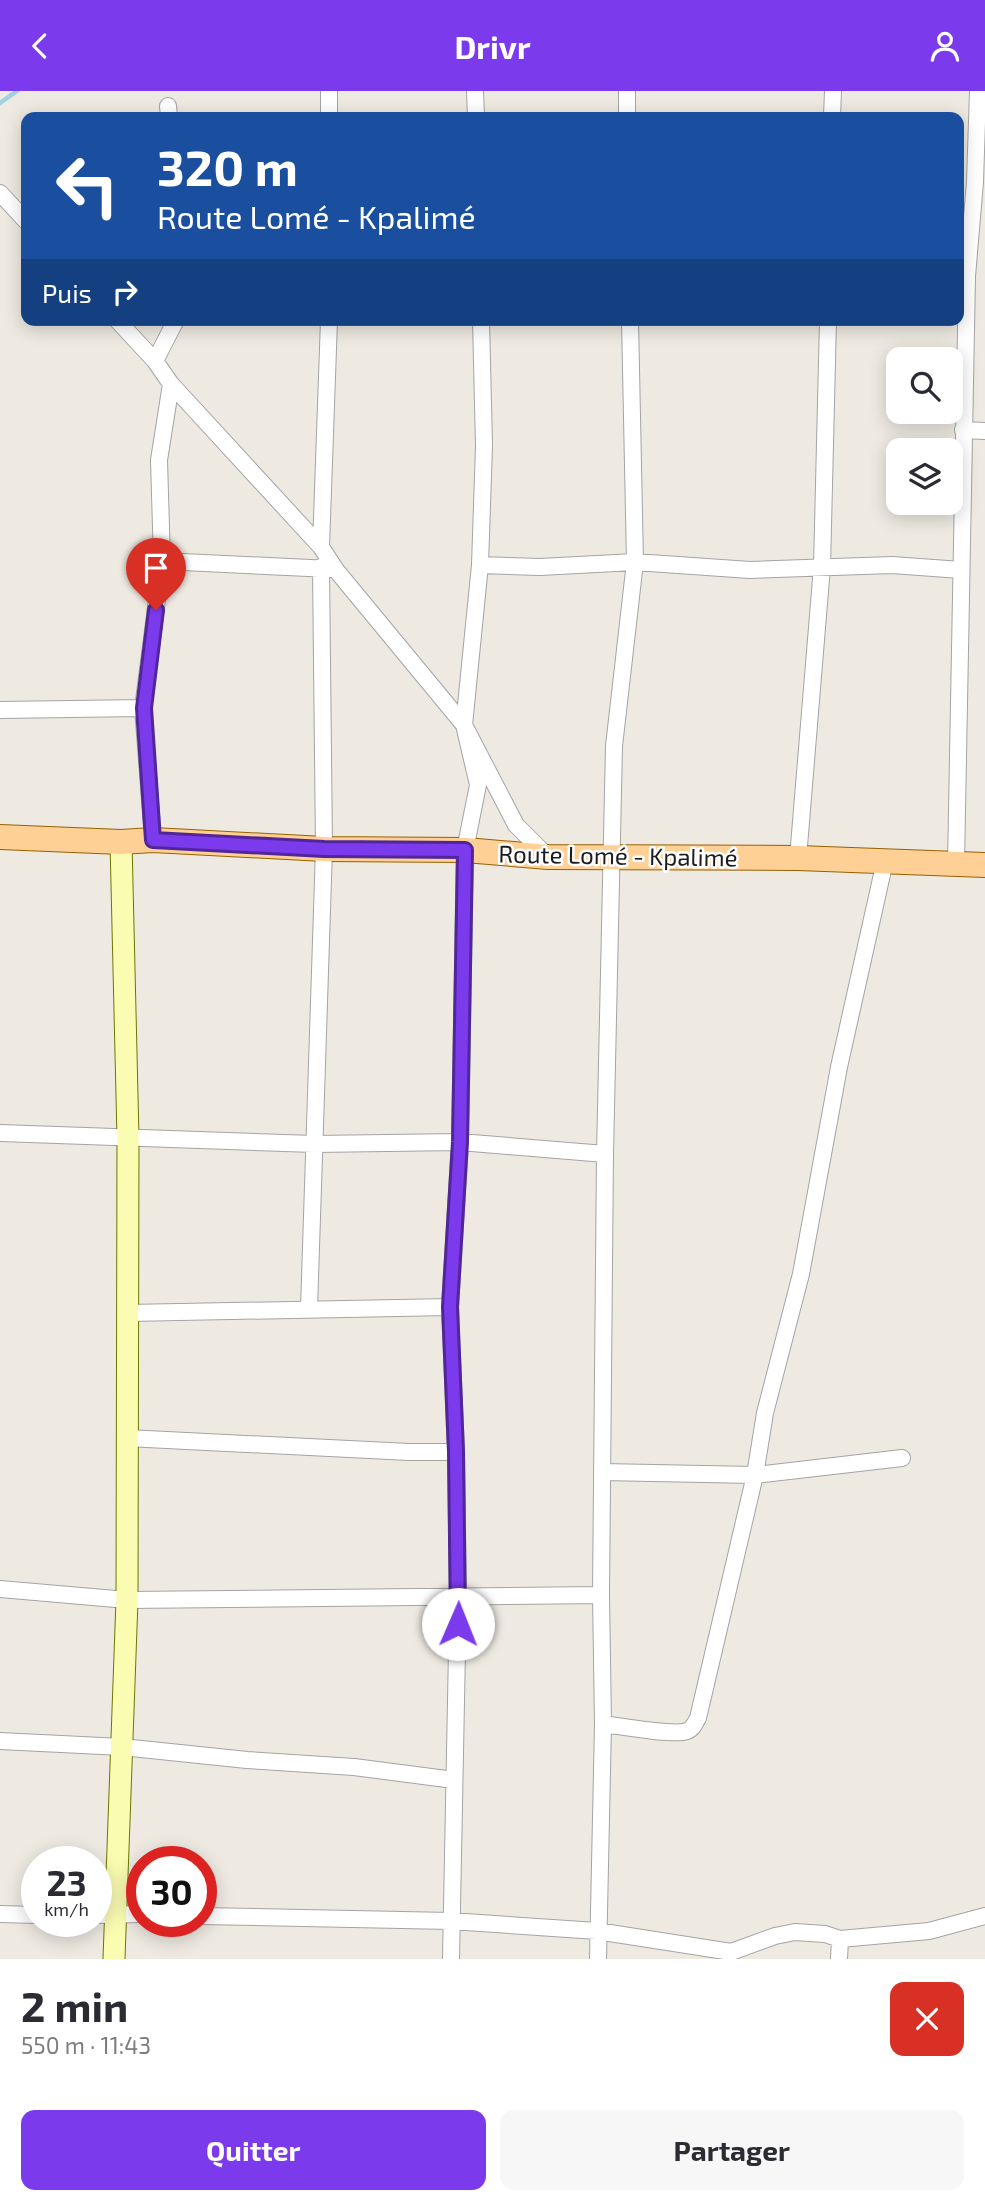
<!DOCTYPE html>
<html lang="fr">
<meta charset="utf-8">
<style>
body{margin:0;font-family:"Exo 2",sans-serif;background:#f7f7f7;color:#2b2b33;height:100vh;display:flex;flex-direction:column;font-size:26px;white-space:nowrap}
*{box-sizing:border-box;margin:0}
p{font-size:23px;color:#7c7c81}
.icon{flex:none;width:38px;height:38px;fill:none;stroke:currentColor;stroke-width:2;stroke-linecap:round;stroke-linejoin:round}
.map{position:relative;height:1868px;overflow:hidden}
.details{display:flex;flex-direction:column;background:#fff;flex:1}
.details>*{flex:none}
.top-card{position:absolute;left:21px;top:21px;width:943px;height:214px;border-radius:14px;box-shadow:0 4px 18px #0003;background:#1a4fa0;color:#fff;overflow:hidden}
.buttons{position:absolute;left:886px;top:256px;display:grid;gap:14px}
.buttons a{display:grid;place-items:center;width:77px;height:77px;border-radius:14px;background:#fff;box-shadow:0 4px 18px #0003;font-size:35px}
.speed{position:absolute;left:21px;top:1755px;display:flex;gap:14px;font-size:35px;font-weight:700;text-align:center}
.speed>*{display:grid;place-content:center;width:91px;height:91px;border-radius:50%;background:#fff;box-shadow:0 4px 18px #0003;line-height:1}
.speed small{font-size:18px;font-weight:400}
.speed .limit{border:10px solid #d22;background:#fff;color:#111}
.pin{position:absolute;display:grid;place-items:center;width:60px;height:60px;color:#fff;margin:-72px -30px;border-radius:50% 50% 50% 0;rotate:-45deg;box-shadow:0 0 7px #0007}
.pin .icon{rotate:45deg}
.me{position:absolute;width:77px;margin:-38px;rotate:1deg;stroke-linejoin:round;filter:drop-shadow(0 0 5px #0008)}
.turn{display:flex;align-items:center;gap:24px;height:147px;padding:0 21px;font-size:32px}
.turn .icon{width:91px;height:91px;stroke-width:2.5}
.turn b{display:block;font-size:49px;line-height:60px}
.then{display:flex;align-items:center;height:66px;padding:0 21px;background:#0003;gap:14px;font-size:26px}
.round{display:grid;place-items:center;flex:none;width:74px;height:74px;border-radius:14px;background:#f7f7f7}
.summary{display:flex;align-items:center;justify-content:space-between;height:119px;padding:0 21px}
h1{font-size:42px;font-weight:700;line-height:52px}
.cta{display:flex;gap:14px;margin-top:auto;padding:14px 21px}
.cta a{flex:1;height:80px;border-radius:14px;background:#7c3aed;color:#fff;font-size:28px;font-weight:700;line-height:80px;text-align:center}
.cta a+a{background:#f7f7f7;color:#2b2b33}
header{display:flex;justify-content:space-between;align-items:center;height:91px;padding:0 21px;background:#7c3aed;color:#fff;font-size:32px;font-weight:700}
.map>svg:first-child{display:block}
.lines{fill:none;stroke-linecap:round;stroke-linejoin:round}
.stream{stroke:#a0d1de;stroke-width:4.5}
.street-casing{stroke:#a4a4a4;stroke-width:18}
.secondary-casing{stroke:#6c7700;stroke-width:23}
.primary-casing{stroke:#956100;stroke-width:26}
.street{stroke:#fff;stroke-width:16}
.secondary{stroke:#fafcb2;stroke-width:21}
.primary{stroke:#ffd096;stroke-width:24}
.route-casing{stroke:#51269a;stroke-width:18}
.route{stroke:#7c3aed;stroke-width:12}
.labels{text-anchor:middle;dominant-baseline:central;stroke-width:5;stroke-linejoin:round;paint-order:stroke}
.street-label{font-size:24px;fill:#1d1d1d;stroke:#fff}
</style>
<header><svg class="icon" aria-label="back" viewBox="0 0 24 24"><path d="M15 5l-7 7 7 7"/></svg>Drivr<svg class="icon" aria-label="person" viewBox="0 0 24 24"><circle cx="12" cy="8" r="4"/><path d="M4 21q1-7 8-7t8 7"/></svg></header>
<div class="map">
<svg width="985" height="1868" viewBox="0 0 985 1868">
<rect width="100%" height="100%" fill="#eeeae2"/>
<g class="lines">
<path class="stream" d="M0,12L17,0"/>
<g class="street-casing">
<path id="street" d="M329,0V26
M475,0L476,26
M627,0V26
M168,15L169,26
M832,26L833,0
M0,102L26,130
M117,229L155,270
M176,229L155,270L171,293L321,456L336,479L464,634L478,694L465,759L460,1051L450,1216L456,1361L458,1507L451,1868
M481,229L484,355L480,474L464,634L516,734L548,766
M963,339L985,340
M321,456L329,229
M162,470L330,478
M480,474L540,476L635,471L750,479L892,474L961,479
M0,619L143,617
M153,749L143,617L162,470L159,369L171,293
M798,767L822,476L828,229
M956,773L967,185L975,91L978,0
M0,1042L314,1053L460,1051L605,1063
M309,1218L324,758L321,476
M128,1222L450,1216
M127,1347L409,1361H456
M602,1381L755,1384L902,1367
M0,1498L127,1509L601,1504
M603,1633C619,1635 674,1645 687,1640C693,1638 695,1632 698,1627L755,1384L765,1322L801,1183L839,976L885,770
M0,1650L122,1656L247,1669L354,1676L454,1689
M0,1823L37,1824
M96,1824L142,1823
M201,1825L451,1830L597,1840L731,1861L775,1845L795,1841L825,1843L840,1848L929,1840L985,1825
M598,1868L603,1633L601,1504L605,1063L614,655L635,471L630,229
M839,1868L840,1848"/>
</g>
<g class="secondary-casing">
<path id="secondary" d="M114,1868L127,1509L128,1047L121,751"/>
</g>
<g class="primary-casing">
<path id="primary" d="M0,746L121,751L153,749L324,758L465,759L548,766L798,767L985,774"/>
</g>
<use href="#street" class="street"/>
<use href="#secondary" class="secondary"/>
<use href="#primary" class="primary"/>
</g>
<g class="lines">
<g class="route-casing">
<path id="route" d="M156,519L144,617L153,749L324,758L465,759L460,1051L450,1216L456,1361L458,1533"/>
</g>
<use href="#route" class="route"/>
</g>
<g class="labels">
<g class="street-label">
<text transform="translate(618 764) rotate(1)">Route Lomé - Kpalimé</text>
</g>
</g>
</svg>
<div class="buttons">
<a><svg class="icon" aria-label="search" viewBox="0 0 24 24"><circle cx="10" cy="10" r="6"/><path d="M15 15l6 6"/></svg></a>
<a><svg class="icon" aria-label="layers" viewBox="0 0 24 24"><path d="M12 4l9 5-9 5-9-5zM3 14l9 5 9-5"/></svg></a>
</div>
<div class="speed"><div>23<small>km/h</small></div><div class="limit">30</div></div>
<div class="pin" style="left:156px;top:519px;background:#d93025"><svg class="icon" aria-label="arrive" viewBox="0 0 24 24"><path d="M6 21V4h12l-3 4 3 4H6"/></svg></div>
<svg class="me" style="left:458px;top:1533px" viewBox="-20 -20 40 40"><circle r="19" fill="#fff"/><path d="M0-13L10 11 0 6-10 11z" fill="#7c3aed"/></svg>
<div class="top-card">
<div class="turn"><svg class="icon" aria-label="left" viewBox="0 0 24 24"><path d="M17 20v-9H6M10 6l-5 5 5 5"/></svg><div><b>320 m</b>Route Lomé - Kpalimé</div></div>
<div class="then">Puis<svg class="icon" aria-label="right" viewBox="0 0 24 24"><path d="M7 20v-9h11M14 6l5 5-5 5"/></svg></div>
</div>
</div>
<section class="details">
<div class="summary"><div><h1>2 min</h1><p>550 m · 11:43</p></div><a class="round" style="background:#d93025;color:#fff"><svg class="icon" aria-label="close" viewBox="0 0 24 24"><path d="M6 6l12 12M18 6L6 18"/></svg></a></div>
<div class="cta"><a>Quitter</a><a>Partager</a></div>
</section>
